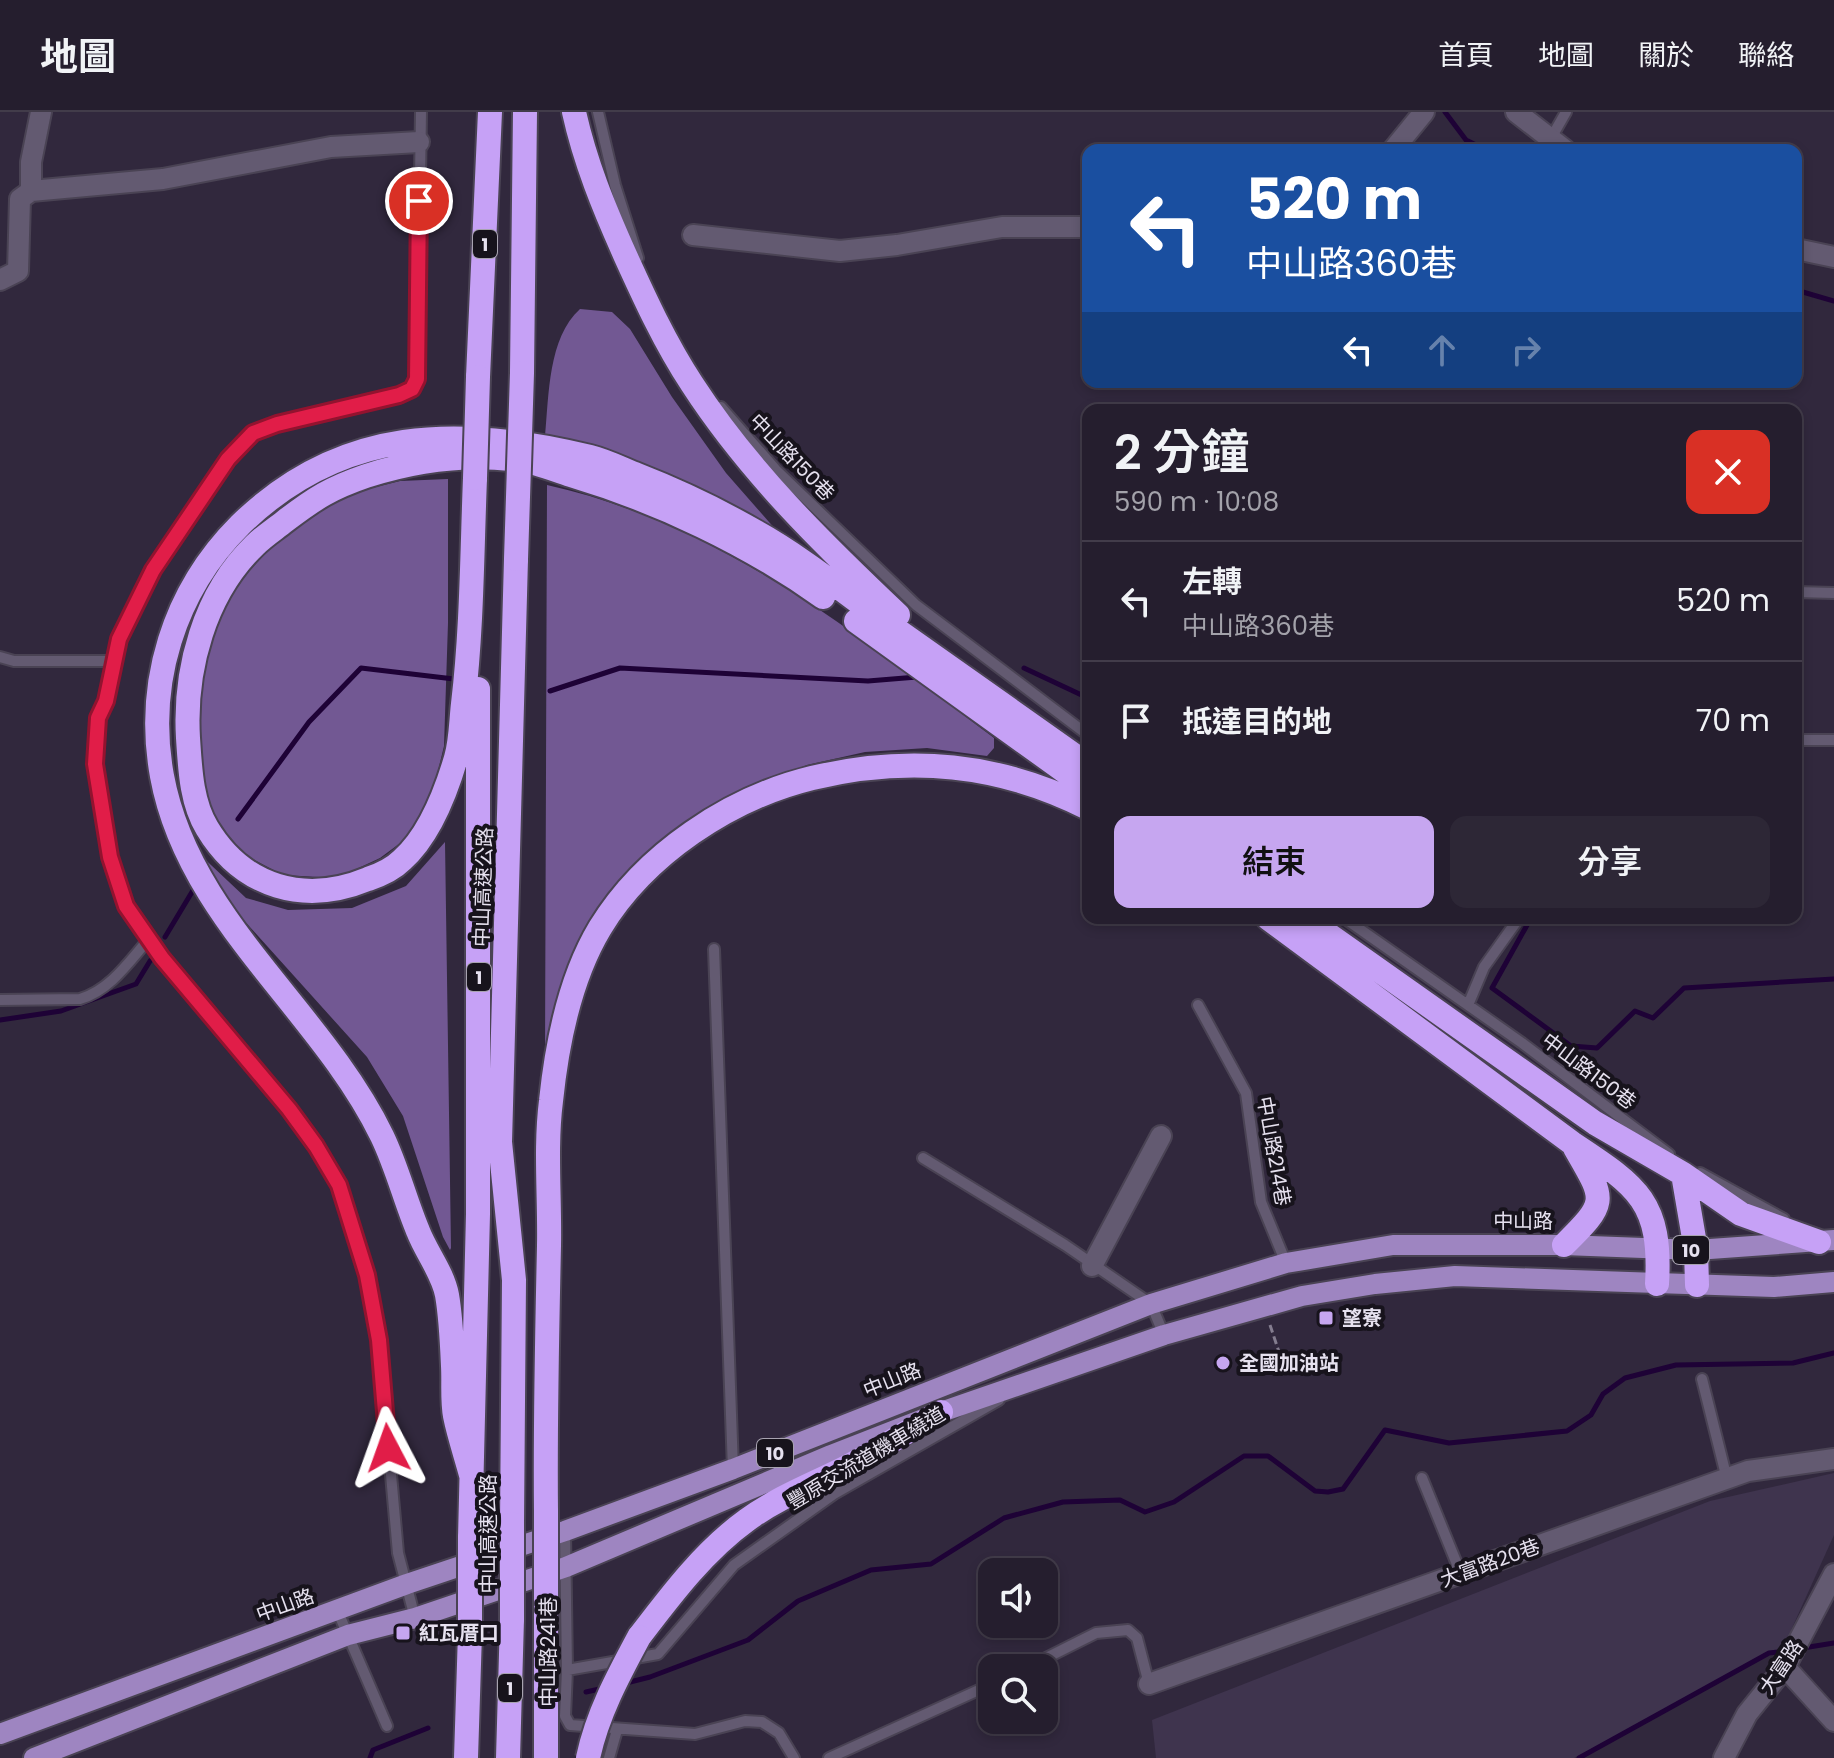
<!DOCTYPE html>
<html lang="zh-TW">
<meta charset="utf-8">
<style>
body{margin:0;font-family:Poppins,"Noto Sans TC",sans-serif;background:#2d2736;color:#f1f3f6;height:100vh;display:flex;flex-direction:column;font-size:30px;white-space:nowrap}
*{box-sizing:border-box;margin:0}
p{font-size:26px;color:#a3a2aa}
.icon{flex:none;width:44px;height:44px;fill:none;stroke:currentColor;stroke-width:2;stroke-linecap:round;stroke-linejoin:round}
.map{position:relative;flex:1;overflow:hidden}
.details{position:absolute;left:1082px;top:292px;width:720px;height:520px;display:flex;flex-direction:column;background:#251e2e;border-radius:16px;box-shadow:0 4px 12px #0003,0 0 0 2px #423c4a}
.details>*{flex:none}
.banner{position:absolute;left:1082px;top:32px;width:720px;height:244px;border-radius:16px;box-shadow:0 4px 12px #0003,0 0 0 2px #423c4a;background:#1a4fa0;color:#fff;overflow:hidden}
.controls{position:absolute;left:978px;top:1446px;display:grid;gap:16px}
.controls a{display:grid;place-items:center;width:80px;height:80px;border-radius:16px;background:#251e2e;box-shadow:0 4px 12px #0003,0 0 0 2px #423c4a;font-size:40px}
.pin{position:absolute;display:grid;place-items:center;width:68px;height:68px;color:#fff;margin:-34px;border:4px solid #fff;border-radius:50%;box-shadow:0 2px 8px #0007}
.me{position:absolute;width:88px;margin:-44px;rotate:356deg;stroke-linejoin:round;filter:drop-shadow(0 0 6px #0008)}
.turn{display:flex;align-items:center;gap:28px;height:168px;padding:0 32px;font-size:36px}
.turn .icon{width:104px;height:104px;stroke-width:2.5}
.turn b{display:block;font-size:56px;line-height:68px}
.lanes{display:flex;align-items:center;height:76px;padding:0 32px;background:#0003;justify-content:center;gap:40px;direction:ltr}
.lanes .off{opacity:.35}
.round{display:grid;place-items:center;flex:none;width:84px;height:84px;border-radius:16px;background:#2d2736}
.overview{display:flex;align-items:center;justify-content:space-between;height:136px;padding:0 32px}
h1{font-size:48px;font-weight:600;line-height:60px}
.primary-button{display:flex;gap:16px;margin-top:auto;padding:16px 32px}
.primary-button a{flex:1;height:92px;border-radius:16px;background:#c6a6f0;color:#111;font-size:32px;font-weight:600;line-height:92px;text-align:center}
.primary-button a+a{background:#2d2736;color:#f1f3f6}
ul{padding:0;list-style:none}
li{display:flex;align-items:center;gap:24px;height:120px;padding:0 32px;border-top:2px solid #423c4a}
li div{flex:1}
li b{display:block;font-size:30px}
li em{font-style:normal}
header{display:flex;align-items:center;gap:48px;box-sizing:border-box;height:112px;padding:0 40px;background:#251e2e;border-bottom:2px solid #423c4a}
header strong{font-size:38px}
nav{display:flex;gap:44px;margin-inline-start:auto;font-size:28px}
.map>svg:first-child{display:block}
.built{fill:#3f344e}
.forest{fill:#725893}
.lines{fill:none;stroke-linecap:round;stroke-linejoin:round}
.stream{stroke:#1e0236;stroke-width:5}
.service-casing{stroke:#4a4354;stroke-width:14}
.minor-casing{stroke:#4a4354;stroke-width:24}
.tertiary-casing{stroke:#4a4354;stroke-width:24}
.primary-casing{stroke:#4a4354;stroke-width:24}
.motorway-casing{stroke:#4a4354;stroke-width:28}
.path{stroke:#847d8f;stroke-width:3;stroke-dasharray:8 4;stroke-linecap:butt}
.service{stroke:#635a71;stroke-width:10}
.minor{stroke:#635a71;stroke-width:20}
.tertiary{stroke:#635a71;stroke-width:20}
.primary{stroke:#9e85c1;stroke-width:20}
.motorway{stroke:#c6a1f6;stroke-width:24}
.motorway-bridge-casing{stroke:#4a4354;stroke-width:28;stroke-linecap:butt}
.motorway-bridge{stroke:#c6a1f6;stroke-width:24}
.route-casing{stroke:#92132f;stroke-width:20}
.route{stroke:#e11d48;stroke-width:14}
.poi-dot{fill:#c6a6f0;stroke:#17131c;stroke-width:3}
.labels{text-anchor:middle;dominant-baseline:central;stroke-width:8;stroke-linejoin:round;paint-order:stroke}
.shield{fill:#17131c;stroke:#a8a3b0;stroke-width:2}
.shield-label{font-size:18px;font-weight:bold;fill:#e6e1ef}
.street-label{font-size:20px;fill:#e6e1ef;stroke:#17131c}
.poi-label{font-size:20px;font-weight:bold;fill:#e6e1ef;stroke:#17131c;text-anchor:start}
</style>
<header>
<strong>地圖</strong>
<nav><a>首頁</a><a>地圖</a><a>關於</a><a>聯絡</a></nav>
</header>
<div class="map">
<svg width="1834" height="1646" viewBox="0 0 1834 1646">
<rect width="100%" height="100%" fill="#31283d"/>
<path class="built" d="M1834,1361V1423L1783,1536L1574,1646H1156L1152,1608L1710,1389Z"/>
<path class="forest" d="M580,197L612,200L630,217L672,285L726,361L783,426L545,324C549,283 548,226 580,197Z
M448,367V511L444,634L429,696L407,726L380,746L337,766L283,763L241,741L211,706L200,661L199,566L213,512L240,469L273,433L312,400L352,381L400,369Z
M547,373C719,411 856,521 994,626V636L987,644L927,636L865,640L807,653L730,685L652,738L545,945Z
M445,730L451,1136L450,1138L443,1125L403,1004L367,945L221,783L194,737L246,786L288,798L352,796L406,774Z"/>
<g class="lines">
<path class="stream" d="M1445,0L1466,28L1486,38
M1796,178L1834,189
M1024,556L1088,586
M550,579L620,556L868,569L917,565
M238,707L309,610L361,556L454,567
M1531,806L1492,876L1571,934L1597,936L1635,899L1653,906L1684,876L1834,867
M165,825L195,775
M0,908L61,899L136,872L150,849
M1803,1536L1834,1531
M626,1571L650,1565L748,1528L798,1489L871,1458L931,1452L1004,1406L1063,1390L1120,1388L1145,1400L1174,1390L1244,1344H1268L1315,1379L1328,1380L1343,1377L1385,1318L1449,1331L1567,1319L1591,1303L1603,1282L1625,1266L1676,1253L1793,1251L1834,1241
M586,1580L604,1576
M370,1646L373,1638L428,1616
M1579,1646L1769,1541L1786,1539"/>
<g class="service-casing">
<path id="service" d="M598,0L615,73L638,146
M1550,28L1566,0
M721,295L776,358L916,493L1088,623
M1796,480L1834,481
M0,545L14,549H112
M1796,628H1834
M1344,806L1522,931L1669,1042
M714,837L733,1357
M0,888L80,887C110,878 128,851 148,828
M1198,893L1246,981L1261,1090L1286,1151
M1468,893L1484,855L1519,806
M923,1046L1065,1133L1151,1192L1164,1223
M1700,1061L1784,1107
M1702,1267L1727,1367
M1422,1366L1461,1462
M565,1419L567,1558L565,1604L570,1613L695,1622L745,1609L762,1610L779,1621L794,1646
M338,1500L387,1614
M415,1506L398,1441L379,1228L367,1163L339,1073L316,1034L289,997L162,846L126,794L110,745L95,652L98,606L106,589L119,527L153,458L228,347L253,321L277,312L399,283L412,277L417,267L421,0
M1026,1556L1096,1521L1128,1518L1137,1526L1149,1572
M567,1558L658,1542L734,1453L834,1382L999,1288
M609,1646L617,1618
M829,1646L992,1572"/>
</g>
<g class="minor-casing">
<path id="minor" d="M41,0L31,50V79L163,67L331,35L419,30
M1393,38L1424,0
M693,123L840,139L897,133L1002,115H1088
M0,168L18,159L20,87L31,79
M1092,1154L1161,1024
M1785,1555L1834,1609
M1149,1572L1748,1359L1834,1347
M1724,1646L1747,1602L1785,1555L1834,1462"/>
</g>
<g class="tertiary-casing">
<path id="tertiary" d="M1516,0L1565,38
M1796,137L1834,145"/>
</g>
<g class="primary-casing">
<path id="primary" d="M0,1622L407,1472L565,1419L733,1357L1151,1192L1286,1151L1393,1133H1564L1696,1138L1834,1128
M34,1646L348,1523L415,1506L566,1455L831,1343L941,1300L1164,1223L1302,1184L1375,1172L1455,1164L1774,1175L1834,1170"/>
</g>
<g class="motorway-casing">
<path id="motorway" d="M574,0C585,50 604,96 625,143C645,187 665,231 692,272C749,360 823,432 898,503
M522,261L525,0
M478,265L490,0
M475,366C472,441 472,517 463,592C461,609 461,629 456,646C446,680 429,724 402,748C393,757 380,763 368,767C305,793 243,776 207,716C191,690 190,655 188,626C184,558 204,482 255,433C264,424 275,417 285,409C315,386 331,376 366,364C416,348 467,341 519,348C537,350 555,358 571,363C658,389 749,432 823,485
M856,509L1088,676
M1268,806L1572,1031C1637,1074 1662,1089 1657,1172
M1305,806L1595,1011L1683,1062L1741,1102L1819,1130
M1683,1062L1696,1138L1697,1173
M1564,1133C1609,1089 1605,1088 1575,1036
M471,1363C466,1344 459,1324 455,1304C452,1288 454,1270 453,1254C452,1231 451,1206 447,1183C443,1161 426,1140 418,1119C405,1088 397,1055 382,1024C321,898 188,807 162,664C145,571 174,479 240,413C341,314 460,313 590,345C606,349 622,357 637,363C678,379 718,398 756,420C803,446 853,487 897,518C961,563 1025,608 1088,653
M546,1400C545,1311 547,1222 549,1134C550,1086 545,1036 551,989C557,931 570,866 600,816C645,742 730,686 812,666C909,643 999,651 1088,696
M512,1412L514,1168L500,1030L516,447
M470,1426L478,1102V577
M639,1525C671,1483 704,1439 747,1408C777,1386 813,1372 845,1356C878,1339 909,1318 941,1300
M466,1646L470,1521
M508,1646L512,1507
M546,1646V1492"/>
</g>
<path class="path" d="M1270,1213L1286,1261"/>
<use href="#service" class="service"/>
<use href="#minor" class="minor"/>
<use href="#tertiary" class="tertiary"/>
<use href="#primary" class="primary"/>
<use href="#motorway" class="motorway"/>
<g class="motorway-bridge-casing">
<path id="motorway-bridge" d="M475,366L478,265
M516,447L522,261
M546,1492V1400
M512,1507V1412
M470,1521V1426
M588,1646C597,1603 618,1564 639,1525"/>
</g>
<use href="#motorway-bridge" class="motorway-bridge"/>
</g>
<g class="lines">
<g class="route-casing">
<path id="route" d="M388,1336L379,1228L367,1163L339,1073L316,1034L289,997L162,846L126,794L110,745L95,652L98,606L106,589L119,527L153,458L228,347L253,321L277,312L399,283L412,277L417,267L419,89"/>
</g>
<use href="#route" class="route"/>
</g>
<g class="poi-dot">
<rect x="1318" y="1198" width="16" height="16" rx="4"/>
<circle cx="1223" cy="1251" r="8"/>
<rect x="395" y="1513" width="16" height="16" rx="4"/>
</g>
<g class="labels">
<g class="shield">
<rect x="473" y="118" width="24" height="28" rx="6"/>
<rect x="467" y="851" width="24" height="28" rx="6"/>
<rect x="1673" y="1124" width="36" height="28" rx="6"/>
<rect x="757" y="1327" width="36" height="28" rx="6"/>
<rect x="498" y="1562" width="24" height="28" rx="6"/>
</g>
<g class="shield-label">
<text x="485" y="132">1</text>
<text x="479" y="865">1</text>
<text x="1691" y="1138">10</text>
<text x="775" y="1341">10</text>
<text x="510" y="1576">1</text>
</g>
<g class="street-label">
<text transform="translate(792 345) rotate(46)">中山路150巷</text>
<text transform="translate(483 775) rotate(-88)">中山高速公路</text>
<text transform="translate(1589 959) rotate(37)">中山路150巷</text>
<text transform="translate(1274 1039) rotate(80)">中山路214巷</text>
<text x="1523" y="1109">中山路</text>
<text transform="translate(892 1268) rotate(-22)">中山路</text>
<text transform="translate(866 1346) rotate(-31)">豐原交流道機車繞道</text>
<text transform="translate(488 1422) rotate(-90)">中山高速公路</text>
<text transform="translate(1490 1451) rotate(-20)">大富路20巷</text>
<text transform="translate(285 1493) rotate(-20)">中山路</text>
<text transform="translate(548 1540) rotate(-90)">中山路241巷</text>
<text transform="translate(1781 1555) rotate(-56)">大富路</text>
</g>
<g class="poi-label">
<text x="1342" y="1206">望寮</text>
<text x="1239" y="1251">全國加油站</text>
<text x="419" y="1521">紅瓦厝口</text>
</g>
</g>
</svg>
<div class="controls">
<a><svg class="icon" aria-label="sound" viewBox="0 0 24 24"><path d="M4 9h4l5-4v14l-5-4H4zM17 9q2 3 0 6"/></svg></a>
<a><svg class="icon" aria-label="search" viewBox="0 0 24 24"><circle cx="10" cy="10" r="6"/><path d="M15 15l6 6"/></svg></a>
</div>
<div class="pin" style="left:419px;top:89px;background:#d93025"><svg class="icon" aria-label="arrive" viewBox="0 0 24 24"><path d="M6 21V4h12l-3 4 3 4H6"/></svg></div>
<svg class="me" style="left:388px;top:1336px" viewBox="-20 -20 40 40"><path d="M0-17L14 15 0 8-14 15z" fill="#e11d48" stroke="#fff" stroke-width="4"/></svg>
<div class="banner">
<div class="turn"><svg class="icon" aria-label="left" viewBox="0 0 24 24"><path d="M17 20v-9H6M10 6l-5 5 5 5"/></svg><div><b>520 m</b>中山路360巷</div></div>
<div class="lanes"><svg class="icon" aria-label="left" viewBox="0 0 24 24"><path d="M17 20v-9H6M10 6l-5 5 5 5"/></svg><svg class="icon off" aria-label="ahead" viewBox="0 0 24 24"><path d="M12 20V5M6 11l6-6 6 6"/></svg><svg class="icon off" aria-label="right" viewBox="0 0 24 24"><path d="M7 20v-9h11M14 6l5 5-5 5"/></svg></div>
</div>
<section class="details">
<div class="overview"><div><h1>2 分鐘</h1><p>590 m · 10:08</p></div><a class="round" style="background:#d93025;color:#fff"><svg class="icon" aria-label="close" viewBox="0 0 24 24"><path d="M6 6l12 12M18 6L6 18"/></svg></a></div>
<ul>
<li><svg class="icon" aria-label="left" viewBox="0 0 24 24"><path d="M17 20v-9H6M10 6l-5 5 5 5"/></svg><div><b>左轉</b><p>中山路360巷</p></div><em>520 m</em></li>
<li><svg class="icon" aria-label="arrive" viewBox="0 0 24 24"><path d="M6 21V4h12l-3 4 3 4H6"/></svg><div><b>抵達目的地</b></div><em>70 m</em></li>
</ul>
<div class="primary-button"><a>結束</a><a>分享</a></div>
</section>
</div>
